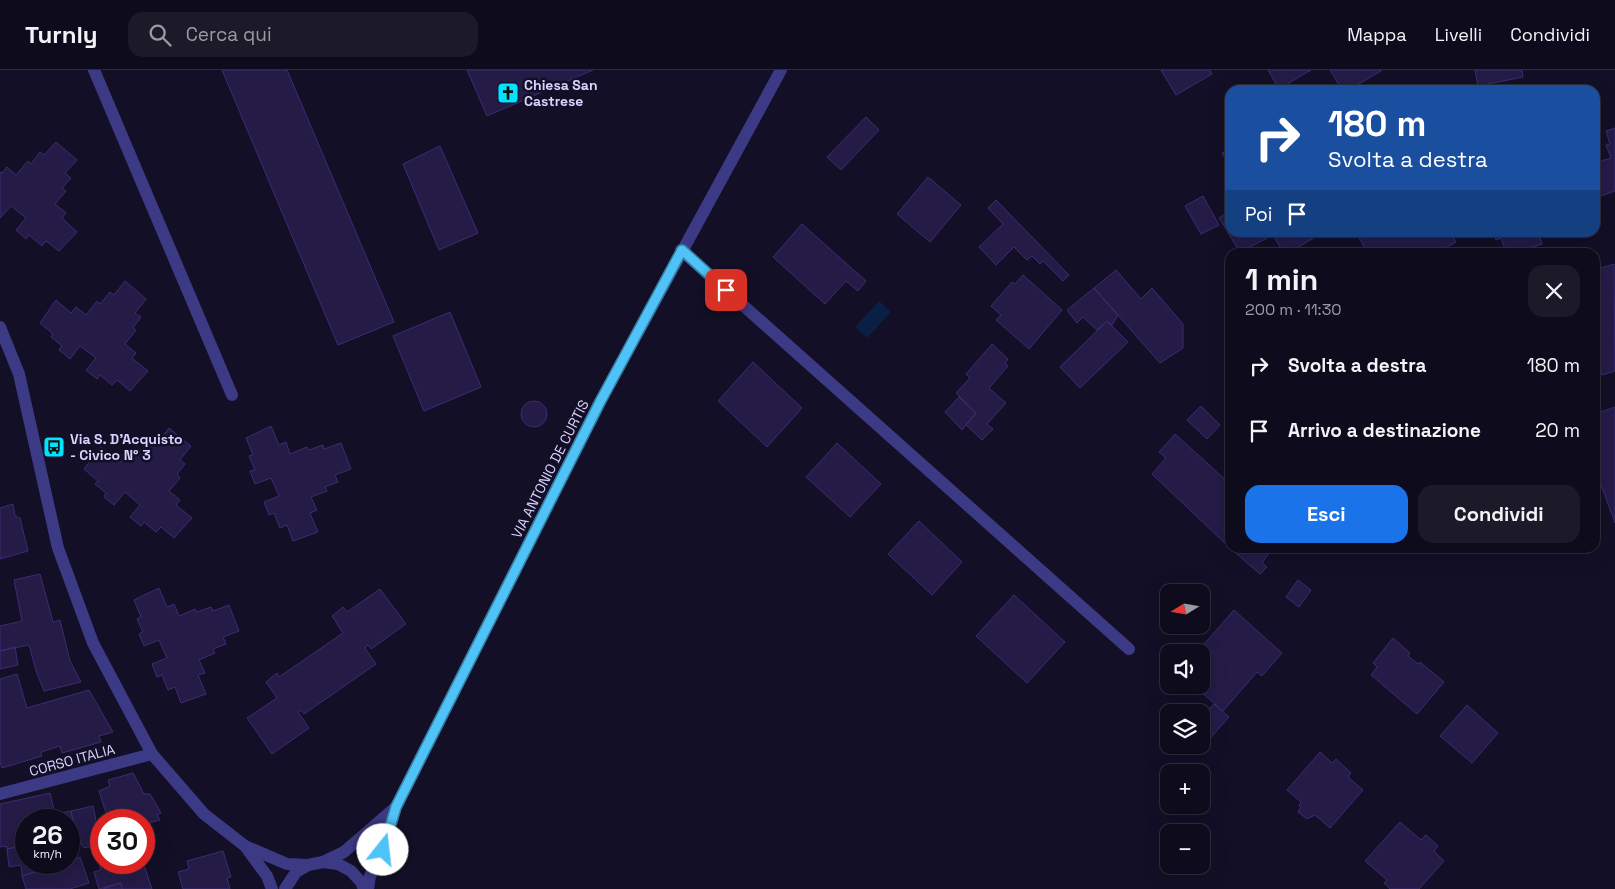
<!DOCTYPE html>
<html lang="it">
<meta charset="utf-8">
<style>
body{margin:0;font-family:"Space Grotesk",sans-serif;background:#1c1929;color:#f1f3f6;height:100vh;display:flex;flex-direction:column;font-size:19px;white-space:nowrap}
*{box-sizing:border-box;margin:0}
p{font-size:16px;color:#9b9ba3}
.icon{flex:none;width:28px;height:28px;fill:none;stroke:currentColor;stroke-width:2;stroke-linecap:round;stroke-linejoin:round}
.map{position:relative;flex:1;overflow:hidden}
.drawer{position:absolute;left:1225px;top:178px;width:375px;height:305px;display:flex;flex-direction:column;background:#0e0b1c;border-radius:15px;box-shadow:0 5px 20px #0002,0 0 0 1px #2e2b3b}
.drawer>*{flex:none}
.top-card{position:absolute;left:1225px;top:15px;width:375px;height:152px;border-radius:15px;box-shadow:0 5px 20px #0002,0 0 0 1px #2e2b3b;background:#1a4fa0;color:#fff;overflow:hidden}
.needle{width:32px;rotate:259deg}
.controls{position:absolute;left:1160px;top:514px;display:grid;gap:10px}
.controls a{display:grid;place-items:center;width:50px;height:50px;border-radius:10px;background:#0e0b1c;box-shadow:0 5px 20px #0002,0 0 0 1px #2e2b3b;font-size:25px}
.speed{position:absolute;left:15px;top:739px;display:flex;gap:10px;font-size:25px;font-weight:700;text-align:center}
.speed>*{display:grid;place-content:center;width:65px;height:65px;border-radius:50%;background:#0e0b1c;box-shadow:0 5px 20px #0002,0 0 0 1px #2e2b3b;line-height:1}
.speed small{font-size:12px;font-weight:400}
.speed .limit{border:8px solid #d22;background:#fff;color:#111}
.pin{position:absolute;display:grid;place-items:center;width:42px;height:42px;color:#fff;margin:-21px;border-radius:10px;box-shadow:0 2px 8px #0006}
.me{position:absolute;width:55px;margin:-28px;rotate:16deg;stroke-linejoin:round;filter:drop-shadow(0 0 4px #0008)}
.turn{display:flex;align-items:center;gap:18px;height:105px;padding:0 20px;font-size:22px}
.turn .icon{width:65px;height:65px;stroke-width:2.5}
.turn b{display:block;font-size:35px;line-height:42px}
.then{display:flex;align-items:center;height:48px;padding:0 20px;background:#0003;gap:10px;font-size:19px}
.round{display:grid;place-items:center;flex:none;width:52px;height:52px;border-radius:15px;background:#1c1929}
.headline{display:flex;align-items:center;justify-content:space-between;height:85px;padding:0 20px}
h1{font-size:30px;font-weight:700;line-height:38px}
.primary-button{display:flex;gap:10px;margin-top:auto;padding:10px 20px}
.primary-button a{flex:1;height:58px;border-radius:15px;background:#1a73e8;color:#fff;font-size:20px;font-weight:700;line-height:58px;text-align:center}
.primary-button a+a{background:#1c1929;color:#f1f3f6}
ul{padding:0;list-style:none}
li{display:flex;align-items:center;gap:15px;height:65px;padding:0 20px}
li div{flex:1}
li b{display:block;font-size:19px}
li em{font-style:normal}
header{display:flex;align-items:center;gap:30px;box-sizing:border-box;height:70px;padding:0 25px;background:#0e0b1c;border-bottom:1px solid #2e2b3b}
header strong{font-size:24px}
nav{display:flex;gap:28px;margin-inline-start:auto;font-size:18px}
.search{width:350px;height:45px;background:#1c1929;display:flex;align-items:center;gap:12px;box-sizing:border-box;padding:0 18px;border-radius:15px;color:#9b9ba3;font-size:19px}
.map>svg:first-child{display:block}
.water{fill:#0a1f44}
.building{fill:#241b47;stroke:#3b2d73}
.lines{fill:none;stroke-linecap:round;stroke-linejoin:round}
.minor{stroke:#3d3a85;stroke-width:12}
.route-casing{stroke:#337fa1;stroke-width:12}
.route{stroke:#4fc3f7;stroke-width:9}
.labels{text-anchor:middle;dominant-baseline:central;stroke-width:5;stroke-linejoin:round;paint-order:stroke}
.poi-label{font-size:14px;font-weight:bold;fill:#d9d4ff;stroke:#130f26;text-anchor:start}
.street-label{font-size:14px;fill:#d9d4ff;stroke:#130f26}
</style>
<header>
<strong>Turnly</strong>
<div class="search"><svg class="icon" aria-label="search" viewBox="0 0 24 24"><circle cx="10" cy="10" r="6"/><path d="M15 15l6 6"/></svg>Cerca qui</div>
<nav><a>Mappa</a><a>Livelli</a><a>Condividi</a></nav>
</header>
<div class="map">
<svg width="1615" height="819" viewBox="0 0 1615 819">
<rect width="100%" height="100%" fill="#130f26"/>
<path class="water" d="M879,231L891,242L867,268L855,257Z"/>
<path class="building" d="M222,0H287L394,252L338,275Z
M467,0H593L487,46Z
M1161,0H1210L1212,4L1176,25Z
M1268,0H1311L1279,19Z
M1330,0H1381V1L1348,20H1342Z
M1475,0H1522L1523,7L1478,16Z
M866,47L879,60L841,100L827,87Z
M1615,58V121L1595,128V93L1611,88L1606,75L1610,74L1606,61Z
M56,72L77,90L65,103L71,108L62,118L66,121L55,134L66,143L62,148L77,162L59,181L46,171L42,176L29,165L26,169L16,160L26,148L11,136L0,148V102L2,103L7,97L16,105L28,91L31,94L40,82L44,85Z
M440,76L478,163L439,180L403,94Z
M1230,79V97L1222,83Z
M928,107L961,135L930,172L897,144Z
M1203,126L1219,155L1201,164L1185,136Z
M996,130L1069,205L1063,211L1043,191L1040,194L1032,186L1027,190L1014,177L996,195L979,177L1003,154L988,138Z
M1230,141V162L1322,163L1290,182H1283L1273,165L1240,182L1219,148Z
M802,154L866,211L858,221L846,211L825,234L773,187Z
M1356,162H1450L1456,172L1438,182H1367Z
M1493,162H1538L1542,174L1515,182H1506L1501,168L1496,170Z
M1614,194L1615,301L1602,305L1597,287L1595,288V200Z
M1116,200L1141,229L1152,218L1183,254V278L1160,293L1094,218Z
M1023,205L1062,240L1029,279L996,250L1001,245L991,236L1012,212L1015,214Z
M125,211L146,229L135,243L141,247L133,258L136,260L125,274L136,283L132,288L148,301L130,321L117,310L112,315L100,305L97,309L86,300L96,288L80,276L70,289L59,280L62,276L51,267L53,264L40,253L56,230L71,243L76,237L86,245L97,231L100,234L110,222L114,225Z
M1094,218L1118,245L1112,255L1107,251L1097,260L1083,247L1077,253L1067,240Z
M450,242L481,317L424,341L393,266Z
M1107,251L1128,272L1080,318L1060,297Z
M992,274L1008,289L1005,293L1008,296L989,318L1006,333L987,354L993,359L982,370L966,355L976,343L956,323L970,308L966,304Z
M753,292L802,338L767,377L718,331Z
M959,327L976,343L962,360L945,342Z
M521 344a13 13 0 1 1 26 0a13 13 0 1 1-26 0Z
M1201,336L1220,355L1207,369L1187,350Z
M1615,337V453L1595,398V344Z
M271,356L279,375L286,372L290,384L307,377L309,380L323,375L324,379L341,373L351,399L335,405L338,412L325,417L327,421L311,427L317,440L310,443L318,462L293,471L287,455L280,458L274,443L269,445L264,432L279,426L271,408L255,414L250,401L255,400L249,386L253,385L246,368Z
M169,358L191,376L180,390L185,394L177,404L180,408L169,421L180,430L176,435L192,448L174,468L161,457L156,462L144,452L141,456L130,447L140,435L125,422L114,435L104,427L106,423L95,414L98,411L84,399L101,377L116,390L121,384L130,392L142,378L145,381L155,369L158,372Z
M1175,364L1230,414V432L1226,437L1230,440V478L1152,404L1166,388L1159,382Z
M837,373L881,414L850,447L806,407Z
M13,434L15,446L20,448L28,481L0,489V438Z
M919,451L962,492L932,525L888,484Z
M1230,478H1271L1272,479L1262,493L1267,497L1260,504Z
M40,504L53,552L60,550L70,591L81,612L44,621L36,601L29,575L0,581V556L22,551L14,510Z
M1298,510L1311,520L1299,537L1286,527Z
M159,518L167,537L174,534L179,546L195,539L197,542L211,537L213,541L229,535L239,561L223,567L226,574L213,579L215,583L199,590L205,603L198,605L206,624L181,633L175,617L168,620L162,605L157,607L152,594L167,588L159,570L144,576L139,564L143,562L137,549L141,547L134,530Z
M380,519L406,554L371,579L368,575L365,578L376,594L304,644L301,640L298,642L309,658L272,684L247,648L277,628L266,612L277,603L279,607L343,563L332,546L343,537L347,542Z
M1014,525L1065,572L1027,613L976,566Z
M1234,540L1282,583L1262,606L1257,602L1223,641L1193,615H1201V582H1197Z
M1393,568L1410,583L1408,586L1418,594L1420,592L1444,612L1417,644L1371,605L1377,597L1373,593Z
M15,577L18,595L0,599V581Z
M17,604L27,638L89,620L113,662L99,666L101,672L62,683L60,676L41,682L42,686L2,698L0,692V609Z
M1214,634L1229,647L1198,682L1190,675H1201V648Z
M1467,635L1498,663L1472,693L1440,666Z
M1320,682L1332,693L1336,689L1351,703L1348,707L1363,720L1330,758L1315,745L1307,749L1298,742L1301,737L1299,735L1301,732L1287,720Z
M133,703L144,724H150L161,743L157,745L160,750L144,754V750H117L115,742L106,743L99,721L110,716L108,710Z
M50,723L55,744L71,741L76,764L69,765V750H26V775L7,779L6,776L0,777V734Z
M93,736L101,774L84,778L76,764L71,741Z
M1400,752L1421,770L1426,765L1438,776L1434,781L1444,791L1419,819H1390L1384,813L1387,810L1365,791Z
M26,775V792H41L43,799L22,806L21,795L9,797L7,779Z
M223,781L231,807L227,808L230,819H183L178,802L189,799L187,791Z
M80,787L89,813L70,819H26L22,806L69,792Z
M101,787V792H143L152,819H122L121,813L99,819L94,802L101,800L97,788Z
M121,813L122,819H103Z"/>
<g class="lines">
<path class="minor" d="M94,0L232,325
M681,180L1129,579
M0,257L19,304L58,478L93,573L152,684L204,744L245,776L287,794L308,795L323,792L338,794L351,801L361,812L364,819
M0,724L152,684
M245,776L267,806L272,819
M323,792L344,782L396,737
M285,819L296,802L308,795
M368,819L370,806L383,780L396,737L600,332L781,0"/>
</g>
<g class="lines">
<g class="route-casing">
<path id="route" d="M383,780L396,737L600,332L682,180L726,220"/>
</g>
<use href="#route" class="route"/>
</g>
<defs>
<g id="church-square" transform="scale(1.125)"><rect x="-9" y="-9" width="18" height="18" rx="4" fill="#00e5ff" stroke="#130f26"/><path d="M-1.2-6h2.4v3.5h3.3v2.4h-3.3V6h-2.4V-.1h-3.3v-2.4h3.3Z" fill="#111"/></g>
<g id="bus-square" transform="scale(1.125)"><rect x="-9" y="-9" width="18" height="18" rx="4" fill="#00e5ff" stroke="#130f26"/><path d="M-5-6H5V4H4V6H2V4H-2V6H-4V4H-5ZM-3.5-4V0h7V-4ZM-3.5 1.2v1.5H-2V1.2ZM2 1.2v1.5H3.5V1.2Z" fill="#111"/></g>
</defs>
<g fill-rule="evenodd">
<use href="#church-square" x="508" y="23"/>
<use href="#bus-square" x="54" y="377"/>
</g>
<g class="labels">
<g class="poi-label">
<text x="524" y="15">Chiesa San<tspan x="524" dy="16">Castrese</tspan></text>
<text x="70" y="369">Via S. D'Acquisto<tspan x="70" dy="16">- Civico N° 3</tspan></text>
</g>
<g class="street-label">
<text transform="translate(550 399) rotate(-63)">VIA ANTONIO DE CURTIS</text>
<text transform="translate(72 690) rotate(-15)">CORSO ITALIA</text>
</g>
</g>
</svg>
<div class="controls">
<a><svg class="needle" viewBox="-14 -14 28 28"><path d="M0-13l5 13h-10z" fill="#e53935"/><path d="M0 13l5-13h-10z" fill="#9b9ba3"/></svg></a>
<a><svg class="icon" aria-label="sound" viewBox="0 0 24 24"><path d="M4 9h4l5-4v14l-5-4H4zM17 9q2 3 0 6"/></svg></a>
<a><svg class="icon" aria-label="layers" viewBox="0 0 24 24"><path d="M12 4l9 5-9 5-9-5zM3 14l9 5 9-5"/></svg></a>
<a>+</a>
<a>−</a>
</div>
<div class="speed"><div>26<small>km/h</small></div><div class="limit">30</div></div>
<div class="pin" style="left:726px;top:220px;background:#d93025"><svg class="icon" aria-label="arrive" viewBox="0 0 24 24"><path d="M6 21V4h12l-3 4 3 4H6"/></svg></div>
<svg class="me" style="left:383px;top:780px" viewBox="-20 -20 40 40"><circle r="19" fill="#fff"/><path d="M0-13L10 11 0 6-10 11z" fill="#4fc3f7"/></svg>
<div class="top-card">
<div class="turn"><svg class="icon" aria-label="right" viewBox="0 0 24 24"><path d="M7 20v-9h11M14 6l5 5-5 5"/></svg><div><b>180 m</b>Svolta a destra</div></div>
<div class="then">Poi<svg class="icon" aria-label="arrive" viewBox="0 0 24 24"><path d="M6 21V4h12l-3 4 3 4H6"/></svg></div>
</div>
<section class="drawer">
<div class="headline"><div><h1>1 min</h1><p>200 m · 11:30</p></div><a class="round"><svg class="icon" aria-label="close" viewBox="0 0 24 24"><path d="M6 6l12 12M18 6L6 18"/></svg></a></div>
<ul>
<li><svg class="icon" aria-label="right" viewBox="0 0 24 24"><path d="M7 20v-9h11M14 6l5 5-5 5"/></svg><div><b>Svolta a destra</b></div><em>180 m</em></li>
<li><svg class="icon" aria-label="arrive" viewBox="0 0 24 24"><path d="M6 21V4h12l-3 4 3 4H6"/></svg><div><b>Arrivo a destinazione</b></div><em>20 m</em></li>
</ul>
<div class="primary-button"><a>Esci</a><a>Condividi</a></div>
</section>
</div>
